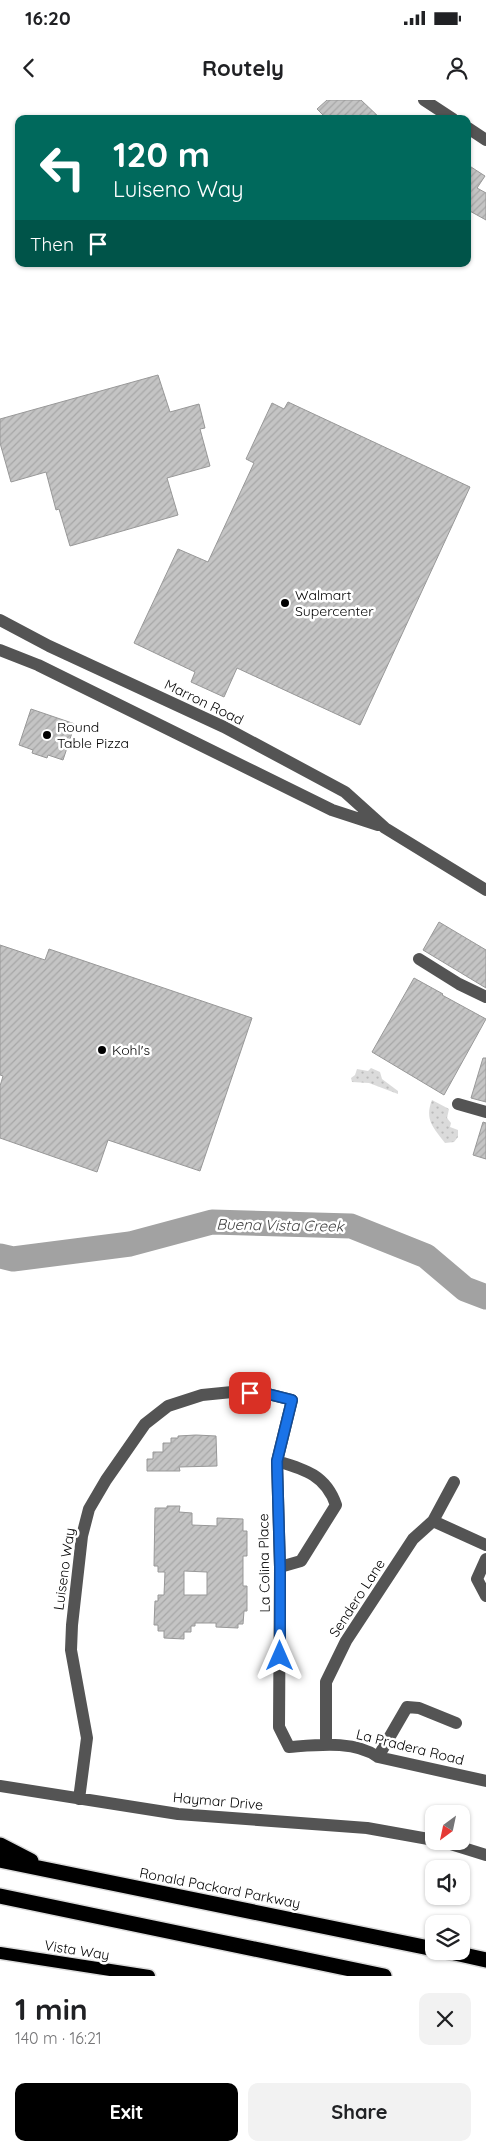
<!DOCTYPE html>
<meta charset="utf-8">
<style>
body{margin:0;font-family:Quicksand,sans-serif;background:#f2f2f2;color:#202124;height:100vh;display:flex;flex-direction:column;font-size:19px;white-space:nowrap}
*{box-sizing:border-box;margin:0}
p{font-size:16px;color:#757577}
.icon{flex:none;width:28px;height:28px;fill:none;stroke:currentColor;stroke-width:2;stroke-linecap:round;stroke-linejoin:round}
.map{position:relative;height:1876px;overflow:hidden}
.sheet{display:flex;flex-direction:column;background:#fff;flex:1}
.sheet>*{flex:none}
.guide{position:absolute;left:15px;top:15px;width:456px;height:152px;border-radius:10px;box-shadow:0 1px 4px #0004;background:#00695c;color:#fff;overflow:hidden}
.needle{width:32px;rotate:213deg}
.buttons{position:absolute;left:425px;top:1705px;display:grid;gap:10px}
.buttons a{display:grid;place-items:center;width:45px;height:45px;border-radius:10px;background:#fff;box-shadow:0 1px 4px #0004;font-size:25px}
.pin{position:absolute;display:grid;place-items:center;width:42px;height:42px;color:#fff;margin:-21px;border-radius:10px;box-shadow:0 2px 8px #0006}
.me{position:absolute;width:55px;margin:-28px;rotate:0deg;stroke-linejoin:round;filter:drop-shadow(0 0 4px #0008)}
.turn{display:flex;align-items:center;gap:18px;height:105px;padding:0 15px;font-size:22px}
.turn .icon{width:65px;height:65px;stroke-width:2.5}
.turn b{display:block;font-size:35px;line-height:42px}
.then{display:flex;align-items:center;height:48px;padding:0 15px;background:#0003;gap:10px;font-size:19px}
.round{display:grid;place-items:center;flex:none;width:52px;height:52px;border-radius:10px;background:#f2f2f2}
.overview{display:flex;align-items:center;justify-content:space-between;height:85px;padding:0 15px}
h1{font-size:30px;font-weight:800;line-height:38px}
.cta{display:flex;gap:10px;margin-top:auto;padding:10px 15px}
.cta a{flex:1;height:58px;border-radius:10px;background:#000;color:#fff;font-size:20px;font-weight:800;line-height:58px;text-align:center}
.cta a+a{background:#f2f2f2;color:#202124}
.status{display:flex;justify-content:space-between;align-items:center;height:35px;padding:0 25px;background:#fff;direction:ltr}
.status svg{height:14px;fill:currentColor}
header{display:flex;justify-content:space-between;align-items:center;height:65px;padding:0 15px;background:#fff;font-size:22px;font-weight:800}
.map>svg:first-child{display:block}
.green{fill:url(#green-dots)}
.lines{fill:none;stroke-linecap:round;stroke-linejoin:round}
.river{stroke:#a2a2a2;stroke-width:25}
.building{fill:url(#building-hatch);stroke:#989898;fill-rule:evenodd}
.major-casing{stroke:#dbdbdb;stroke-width:15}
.highway-casing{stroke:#dbdbdb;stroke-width:18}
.minor{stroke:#545454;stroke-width:12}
.major{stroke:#000;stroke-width:12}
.highway{stroke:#000;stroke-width:15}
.route-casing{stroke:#114b97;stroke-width:12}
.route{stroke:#1a73e8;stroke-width:9}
.poi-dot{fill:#000;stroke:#fff;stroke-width:2}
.labels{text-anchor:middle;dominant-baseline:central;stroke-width:5;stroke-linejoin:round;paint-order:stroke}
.poi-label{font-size:14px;fill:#000;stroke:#fff;text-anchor:start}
.street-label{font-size:14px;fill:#000;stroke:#fff}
.water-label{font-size:15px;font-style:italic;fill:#434343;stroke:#fff}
</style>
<div class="status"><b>16:20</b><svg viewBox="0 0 49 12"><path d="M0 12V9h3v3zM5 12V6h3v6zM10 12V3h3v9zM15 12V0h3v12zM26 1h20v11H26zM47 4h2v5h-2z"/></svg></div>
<header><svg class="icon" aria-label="back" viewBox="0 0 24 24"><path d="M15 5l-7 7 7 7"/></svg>Routely<svg class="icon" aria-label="person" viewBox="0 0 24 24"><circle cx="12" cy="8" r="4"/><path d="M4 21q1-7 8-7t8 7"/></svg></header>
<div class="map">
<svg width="486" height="1876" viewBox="0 0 486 1876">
<defs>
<pattern id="green-dots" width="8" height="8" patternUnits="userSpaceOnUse" patternTransform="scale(1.25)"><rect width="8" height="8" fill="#dbdbdb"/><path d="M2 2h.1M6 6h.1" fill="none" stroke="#bababa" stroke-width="1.8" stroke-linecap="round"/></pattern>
<pattern id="building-hatch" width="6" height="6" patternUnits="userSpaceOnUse" patternTransform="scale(1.25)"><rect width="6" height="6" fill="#c4c4c4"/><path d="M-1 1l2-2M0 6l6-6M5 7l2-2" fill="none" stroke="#a7a7a7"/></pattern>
</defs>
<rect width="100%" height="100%" fill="#fff"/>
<path class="green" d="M371,968L380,972L382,979L398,991V994L369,983L352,982L351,978L355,975L357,969L368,971Z
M432,1000L449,1009L447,1018L451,1023L450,1027L458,1030V1037L454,1042L445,1043C434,1028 424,1020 432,1000Z"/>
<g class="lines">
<path class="river" d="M0,1156L13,1159L130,1144L212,1122L351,1126L426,1156L465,1189L486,1197"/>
</g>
<path class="building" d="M327,0H361L381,19H327L317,9Z
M468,65L485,76L477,88L486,93V120L468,110Z
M158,275L170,312L199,304L205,328L200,329L210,366L167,378L178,415L70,446L59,409L56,410L46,372L11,382L0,343V319Z
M288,302L470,387L360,625L237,568L224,597L191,582L195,572L134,543L178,449L208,462L254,363L246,359L272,303L284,309Z
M31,609L75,624L63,660L48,655L47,658L32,653L33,650L19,645Z
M439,822L486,850V888L423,850Z
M0,845L45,860L49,849L252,918L200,1071L108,1040L97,1072L0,1038V986L3,976L0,975Z
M414,878L443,894L442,895L486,919L444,995L372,952Z
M483,958H486V1002L471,998Z
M483,1022L486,1023V1059L473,1055Z
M196,1335L216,1336L217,1366L179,1367L180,1371H147V1359H153V1352H163V1343H171V1338H178V1336Z
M167,1406H180L179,1412L192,1413V1425L217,1426V1418L243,1419V1431H247V1456H243V1486H247V1511H244L243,1524H238V1528L216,1527V1523H195V1526H191V1532H184V1539L164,1538V1531H158V1525H154L155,1501H158V1495H164L165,1472H158V1466H154L155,1408H167ZM184,1471L207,1472V1495H184Z"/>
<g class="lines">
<g class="major-casing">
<path id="major" d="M0,1853L149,1876"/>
</g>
<g class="highway-casing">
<path id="highway" d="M0,1745L31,1761
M0,1760L434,1849
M0,1796L384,1876
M446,1851L486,1860"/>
</g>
<path class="minor" d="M424,0L453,19
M468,28L486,40
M0,520L49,546L224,627L345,692L385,728L486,790
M0,550L38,565L332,710L378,725
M419,859L459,884L486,897
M458,1004L486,1012
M277,1361C304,1369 326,1375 336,1405L301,1461L280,1467
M433,1421L486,1445
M486,1459L477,1479L486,1496
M326,1644V1582L346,1541L413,1439L433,1421L454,1382
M378,1657L407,1607L419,1608L456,1623
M0,1686L178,1714L367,1728L434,1740
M79,1699L87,1638L71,1550L72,1525L82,1436L89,1409L106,1380L145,1324L168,1306L202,1295L232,1292L268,1294L292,1300L277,1361L280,1467L279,1627L289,1647C317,1645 355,1640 378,1657L486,1681
M441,1741L486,1755"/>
<use href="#major" class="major"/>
<use href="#highway" class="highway"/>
</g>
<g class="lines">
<g class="route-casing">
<path id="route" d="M250,1293L268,1294L292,1300L277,1361L280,1467V1556"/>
</g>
<use href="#route" class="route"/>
</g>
<g class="poi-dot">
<circle cx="285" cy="503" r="5"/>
<circle cx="47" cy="635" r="5"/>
<circle cx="102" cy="950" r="5"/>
</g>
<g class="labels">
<g class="poi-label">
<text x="295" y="495">Walmart<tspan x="295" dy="16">Supercenter</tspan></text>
<text x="57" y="627">Round<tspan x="57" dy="16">Table Pizza</tspan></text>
<text x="112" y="950">Kohl's</text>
</g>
<g class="street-label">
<text transform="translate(204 602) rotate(26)">Marron Road</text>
<text transform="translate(264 1463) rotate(-91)">La Colina Place</text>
<text transform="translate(64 1469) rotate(-82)">Luiseno Way</text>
<text transform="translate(357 1498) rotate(-57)">Sendero Lane</text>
<text transform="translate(410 1647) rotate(14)">La Pradera Road</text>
<text transform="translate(218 1701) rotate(5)">Haymar Drive</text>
<text transform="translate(220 1788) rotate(11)">Ronald Packard Parkway</text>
<text transform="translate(77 1850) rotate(9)">Vista Way</text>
</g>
<g class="water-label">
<text transform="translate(280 1125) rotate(1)">Buena Vista Creek</text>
</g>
</g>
</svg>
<div class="buttons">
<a><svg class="needle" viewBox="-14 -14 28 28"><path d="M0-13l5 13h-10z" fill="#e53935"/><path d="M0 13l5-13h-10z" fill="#757577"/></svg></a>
<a><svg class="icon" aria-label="sound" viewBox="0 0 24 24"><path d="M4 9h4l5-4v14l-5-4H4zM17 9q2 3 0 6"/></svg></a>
<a><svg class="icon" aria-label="layers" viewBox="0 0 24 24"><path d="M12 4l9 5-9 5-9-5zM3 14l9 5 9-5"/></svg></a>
</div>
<div class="pin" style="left:250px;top:1293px;background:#d93025"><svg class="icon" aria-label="arrive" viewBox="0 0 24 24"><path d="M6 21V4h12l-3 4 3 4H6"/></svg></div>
<svg class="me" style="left:280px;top:1556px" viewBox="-20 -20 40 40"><path d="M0-17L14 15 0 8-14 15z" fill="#1a73e8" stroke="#fff" stroke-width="4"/></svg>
<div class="guide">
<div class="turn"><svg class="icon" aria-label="left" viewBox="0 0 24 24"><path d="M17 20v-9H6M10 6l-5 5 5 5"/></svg><div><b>120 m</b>Luiseno Way</div></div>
<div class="then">Then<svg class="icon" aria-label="arrive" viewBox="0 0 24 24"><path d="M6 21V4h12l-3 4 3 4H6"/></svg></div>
</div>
</div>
<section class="sheet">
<div class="overview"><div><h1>1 min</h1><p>140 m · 16:21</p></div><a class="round"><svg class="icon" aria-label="close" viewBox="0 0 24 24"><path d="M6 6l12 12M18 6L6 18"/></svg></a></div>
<div class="cta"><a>Exit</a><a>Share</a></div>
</section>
